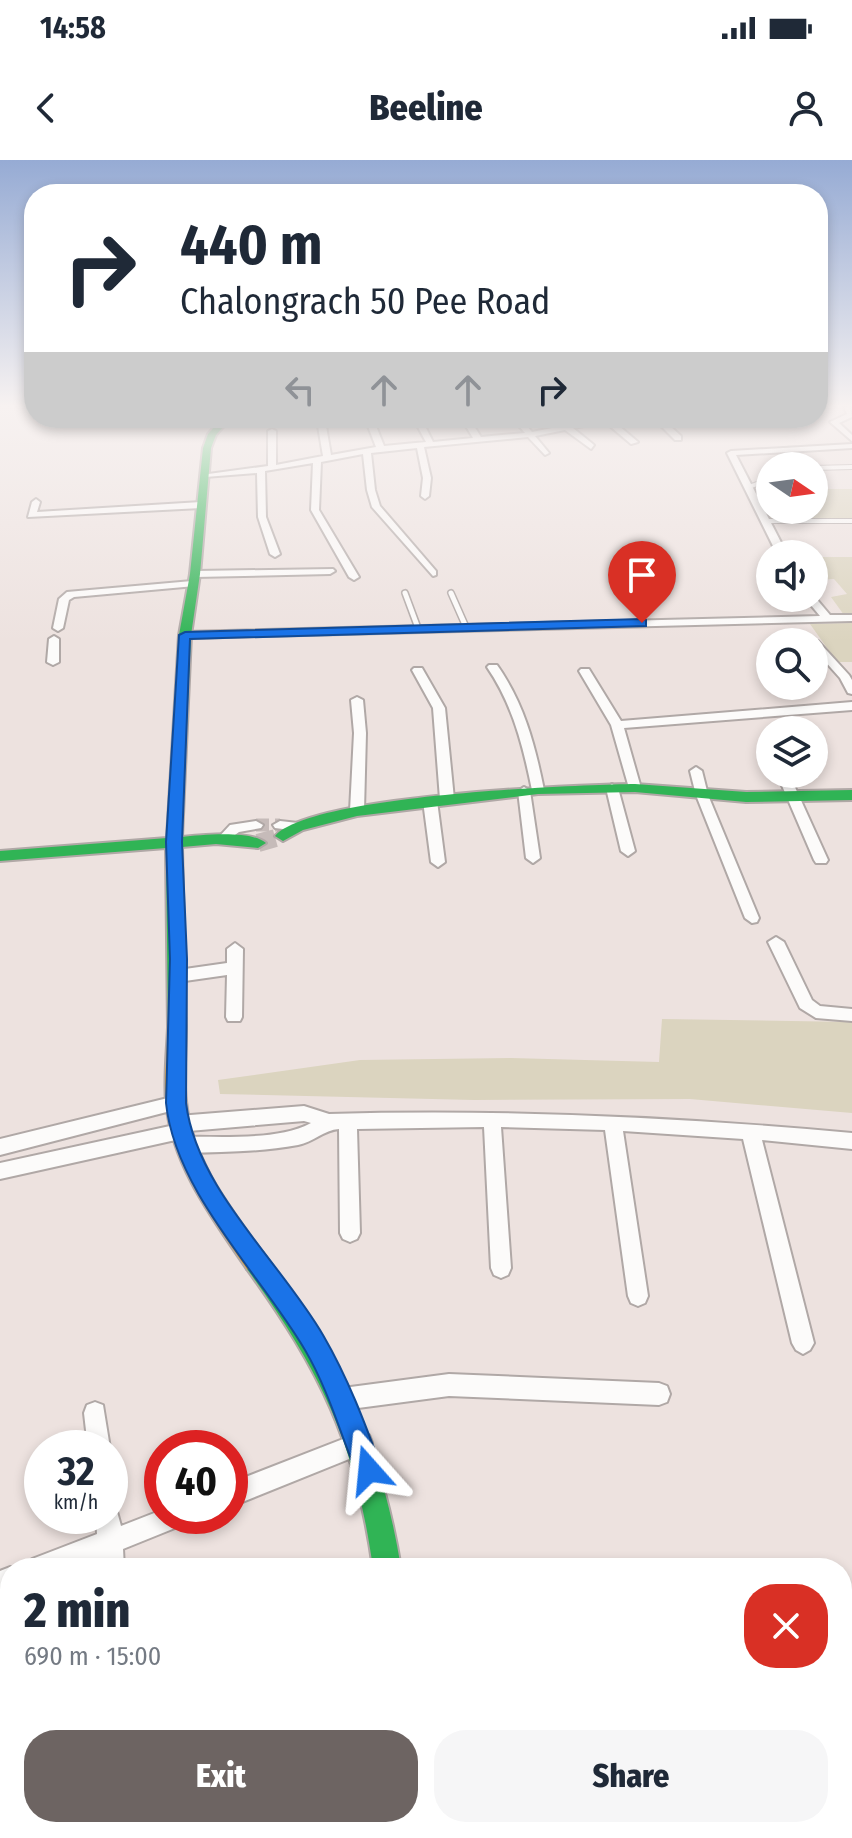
<!DOCTYPE html>
<meta charset="utf-8">
<style>
body{margin:0;font-family:"Fira Sans Condensed",sans-serif;background:#f6f6f7;color:#1f2937;height:100vh;display:flex;flex-direction:column;font-size:30px;white-space:nowrap}
*{box-sizing:border-box;margin:0}
p{font-size:26px;color:#747a83}
.icon{flex:none;width:44px;height:44px;fill:none;stroke:currentColor;stroke-width:2;stroke-linecap:round;stroke-linejoin:round}
.map{position:relative;flex:1;overflow:hidden}
.side{position:absolute;left:0px;top:1398px;width:852px;height:280px;display:flex;flex-direction:column;background:#fff;border-radius:32px 32px 0 0;box-shadow:0 4px 12px #0003}
.side>*{flex:none}
.guide{position:absolute;left:24px;top:24px;width:804px;height:244px;border-radius:32px;box-shadow:0 4px 12px #0003;background:#fff;color:#1f2937;overflow:hidden}
.needle{width:52px;rotate:103deg}
.buttons{position:absolute;left:756px;top:292px;display:grid;gap:16px}
.buttons a{display:grid;place-items:center;width:72px;height:72px;border-radius:50%;background:#fff;box-shadow:0 4px 12px #0003;font-size:40px}
.speed{position:absolute;left:24px;top:1270px;display:flex;gap:16px;font-size:40px;font-weight:700;text-align:center}
.speed>*{display:grid;place-content:center;width:104px;height:104px;border-radius:50%;background:#fff;box-shadow:0 4px 12px #0003;line-height:1}
.speed small{font-size:20px;font-weight:400}
.speed .limit{border:12px solid #d22;background:#fff;color:#111}
.pin{position:absolute;display:grid;place-items:center;width:68px;height:68px;color:#fff;margin:-82px -34px;border-radius:50% 50% 50% 0;rotate:-45deg;box-shadow:0 0 8px #0007}
.pin .icon{rotate:45deg}
.me{position:absolute;width:88px;margin:-44px;rotate:342deg;stroke-linejoin:round;filter:drop-shadow(0 0 6px #0008)}
.turn{display:flex;align-items:center;gap:28px;height:168px;padding:0 24px;font-size:36px}
.turn .icon{width:104px;height:104px;stroke-width:2.5}
.turn b{display:block;font-size:56px;line-height:68px}
.lanes{display:flex;align-items:center;height:76px;padding:0 24px;background:#0003;justify-content:center;gap:40px;direction:ltr}
.lanes .off{opacity:.35}
.round{display:grid;place-items:center;flex:none;width:84px;height:84px;border-radius:32px;background:#f6f6f7}
.overview{display:flex;align-items:center;justify-content:space-between;height:136px;padding:0 24px}
h1{font-size:48px;font-weight:800;line-height:60px}
.primary-button{display:flex;gap:16px;margin-top:auto;padding:16px 24px}
.primary-button a{flex:1;height:92px;border-radius:32px;background:#6d6462;color:#fff;font-size:32px;font-weight:800;line-height:92px;text-align:center}
.primary-button a+a{background:#f6f6f7;color:#1f2937}
.status{display:flex;justify-content:space-between;align-items:center;height:56px;padding:0 40px;background:#fff;direction:ltr}
.status svg{height:22px;fill:currentColor}
header{display:flex;justify-content:space-between;align-items:center;height:104px;padding:0 24px;background:#fff;font-size:36px;font-weight:800}
.map>svg:first-child{display:block}
.green{fill:#dbd4bf}
.lines{fill:none;stroke-linecap:round;stroke-linejoin:round}
.street-tunnel{stroke:#c6bbb9;stroke-width:13;stroke-dasharray:13 6;stroke-linecap:butt}
.secondary-tunnel{stroke:#c6bbb9;stroke-width:18;stroke-dasharray:18 9;stroke-linecap:butt}
.lane-far1-casing{stroke:#b0a8a6;stroke-width:6}
.lane-casing{stroke:#b0a8a6;stroke-width:8}
.street-casing{stroke:#b0a8a6;stroke-width:4}
.fast-casing{stroke:#b0a8a6;stroke-width:4}
.slow-casing{stroke:#b0a8a6;stroke-width:4}
.lane-far1{stroke:#fcfbfa;stroke-width:4}
.lane{stroke:#fcfbfa;stroke-width:5}
.street{fill:#fcfbfa;fill-rule:evenodd}
.fast{fill:#30b455;fill-rule:evenodd}
.slow{fill:#ff9f0a;fill-rule:evenodd}
.route{fill:#1a73e8;stroke:#114b97;stroke-width:2}
</style>
<div class="status"><b>14:58</b><svg viewBox="0 0 49 12"><path d="M0 12V9h3v3zM5 12V6h3v6zM10 12V3h3v9zM15 12V0h3v12zM26 1h20v11H26zM47 4h2v5h-2z"/></svg></div>
<header><svg class="icon" aria-label="back" viewBox="0 0 24 24"><path d="M15 5l-7 7 7 7"/></svg>Beeline<svg class="icon" aria-label="person" viewBox="0 0 24 24"><circle cx="12" cy="8" r="4"/><path d="M4 21q1-7 8-7t8 7"/></svg></header>
<div class="map">
<svg width="852" height="1678" viewBox="0 0 852 1678">
<rect width="100%" height="100%" fill="#ede2df"/>
<path class="green" d="M770,329V350H814V329H852V360H770L756,331Z
M814,397H852V455H844L831,437L847,434L834,419L814,420Z
M852,463V502H837L810,464Z
M662,859L852,862V953L690,939L474,940L220,934L218,920L360,900L511,898L659,902Z"/>
<g class="lines">
<path class="street-tunnel" d="M256,665H280"/>
<path class="secondary-tunnel" d="M258,683L283,676"/>
<g class="lane-far1-casing">
<path id="lane-far1" d="M108,258H132
M814,308L852,307
M749,327L770,319
M767,361H852"/>
</g>
<g class="lane-casing">
<path id="lane" d="M405,433L418,468
M451,433L466,467"/>
</g>
<g class="street-casing">
<path id="street" d="M844,247H850L852,257L839,263L852,275V281L830,262L847,254Z
M413,258H421L433,282L473,278L461,258H469L481,277L525,273L512,258H520L532,272L602,258H617L612,260L638,282L631,284L605,262L573,268L594,285L591,289L565,270L535,276L549,293L545,295L528,277L424,287L431,318L429,336L425,339L421,336L423,318L417,288L371,293L375,330L380,346L436,411V415L433,416L372,347L367,330L363,294L321,302L319,350L359,417L354,420L349,417L311,350L313,303L265,311L266,357L280,394L275,397L270,394L258,357L257,313L205,317L201,315L268,306V271L272,269L276,271V305L323,296L318,266L322,264L326,266L331,295L376,287L366,261L370,259L374,261L384,286L426,282Z
M653,258H661L681,276V280H675Z
M852,284V288L736,295L787,394H777L727,293L731,291Z
M36,339L40,342L37,352L201,342L205,345L201,348L28,357L32,342Z
M333,409L335,411L330,414L195,417L190,414L195,411Z
M192,421L197,424L195,426L74,437L69,440L63,468L58,471L53,468L59,439L67,432Z
M814,436L830,455H852V461L185,478L180,475L185,472L820,456L805,438Z
M54,476L59,479V502L53,505L47,502L49,479Z
M810,481H818L849,515L852,520V534L848,533L840,518L814,489V482Z
M489,505H497C524,543 535,585 544,630L543,633H533L532,630C523,586 513,545 487,507Z
M414,508H422L445,548L454,639L452,642L447,643L440,639L433,548L412,510Z
M581,509H589L621,561L852,542V550L624,568L641,628L635,632L629,628L611,565L579,511Z
M357,537L363,540L366,573L364,651L357,655L350,651L354,573L351,540Z
M696,607L702,611L708,635L759,758L757,762L752,763L745,758L696,635L690,611Z
M777,614H789L828,700L826,703H816L814,700Z
M612,624L618,628L635,691L628,696L621,691L606,628Z
M524,627L530,631L540,698L533,703L526,698L518,631Z
M430,637L437,641L445,702L438,707L431,702L423,641Z
M256,661L263,665L261,668L239,672L224,683L217,679L230,665Z
M280,661L298,663L305,667L298,671L275,668L273,665Z
M776,777L784,782L812,840L820,846L852,849V861L816,858L800,848L768,782Z
M235,783L243,789L242,857L240,861H228L226,857L227,815L178,822L170,816L178,810L227,803V789Z
M176,936L182,938L185,943L182,948L0,995V979Z
M304,946L329,954C504,949 678,957 852,973V989L762,980L814,1183L810,1190L803,1194L796,1190L792,1183L743,979L623,971L648,1136L645,1143L638,1146L631,1143L628,1136L605,970L501,967L511,1108L508,1115L501,1118L494,1115L491,1108L484,967L357,969L360,1073L357,1079L350,1082L343,1079L340,1073L339,969C324,970 313,982 298,985C261,992 223,992 185,993L179,991L176,985L179,979L185,977C222,976 278,981 311,963L304,961L189,971L186,976L180,979L0,1019V1003L170,966L172,959L178,956Z
M449,1214L659,1223L667,1226L670,1234L667,1242L659,1245L449,1236L343,1250L335,1247L332,1239L335,1231L343,1228Z
M95,1242L103,1245L110,1288V1289L88,1288L84,1253L87,1245Z
M361,1272L369,1275L372,1283L369,1291L230,1347V1323Z
M110,1345L116,1348L121,1366L162,1350V1356H189L185,1364L123,1389L124,1408H100L99,1398L73,1408H29L32,1399L97,1374L96,1356H110Z
M10,1407L13,1408H10V1431L0,1435V1411Z
M10,1590V1618L0,1621V1593Z"/>
</g>
<g class="fast-casing">
<path id="fast" d="M222,258H231L216,275L211,288L200,414L191,475L182,677C202,675 251,670 266,683L258,688L216,684L182,687L186,867L184,872H170L168,867L166,688L0,701V691L167,678L179,475L190,414L203,288L208,274Z
M635,624L746,632L852,630V640L746,642L635,632L538,634L357,656L303,670L283,681L275,676C311,635 573,625 635,624Z
M255,1090L263,1093C340,1197 380,1280 401,1408H373C355,1281 321,1212 247,1109L244,1101L247,1093Z
M381,1668H413L414,1678H382Z"/>
</g>
<g class="slow-casing">
<path id="slow" d="M177,860L184,862L186,867C186,892 183,917 186,941C192,1000 229,1047 263,1093L266,1101L263,1109L255,1112L247,1109C212,1058 172,1005 166,942C164,917 167,892 168,867L170,862Z"/>
</g>
<use href="#lane-far1" class="lane-far1"/>
<use href="#lane" class="lane"/>
<use href="#street" class="street"/>
<use href="#fast" class="fast"/>
<use href="#slow" class="slow"/>
</g>
<linearGradient id="sky" x2="0" y2="1"><stop stop-color="#96abd4"/><stop offset="0.51" stop-color="#f7f2f1"/><stop offset="1" stop-color="#f7f2f1" stop-opacity="0"/></linearGradient>
<rect width="852" height="482" fill="url(#sky)"/>
<path class="route" d="M642,459L646,460V466L190,479L182,682L187,799L186,943C197,1030 280,1101 323,1175C348,1218 365,1263 382,1310L378,1319L369,1323L359,1319C341,1276 329,1231 305,1190C261,1115 175,1032 166,943L170,799L166,682L179,475L185,472Z"/>
</svg>
<div class="buttons">
<a><svg class="needle" viewBox="-14 -14 28 28"><path d="M0-13l5 13h-10z" fill="#e53935"/><path d="M0 13l5-13h-10z" fill="#747a83"/></svg></a>
<a><svg class="icon" aria-label="sound" viewBox="0 0 24 24"><path d="M4 9h4l5-4v14l-5-4H4zM17 9q2 3 0 6"/></svg></a>
<a><svg class="icon" aria-label="search" viewBox="0 0 24 24"><circle cx="10" cy="10" r="6"/><path d="M15 15l6 6"/></svg></a>
<a><svg class="icon" aria-label="layers" viewBox="0 0 24 24"><path d="M12 4l9 5-9 5-9-5zM3 14l9 5 9-5"/></svg></a>
</div>
<div class="speed"><div>32<small>km/h</small></div><div class="limit">40</div></div>
<div class="pin" style="left:642px;top:463px;background:#d93025"><svg class="icon" aria-label="arrive" viewBox="0 0 24 24"><path d="M6 21V4h12l-3 4 3 4H6"/></svg></div>
<svg class="me" style="left:369px;top:1310px" viewBox="-20 -20 40 40"><path d="M0-17L14 15 0 8-14 15z" fill="#1a73e8" stroke="#fff" stroke-width="4"/></svg>
<div class="guide">
<div class="turn"><svg class="icon" aria-label="right" viewBox="0 0 24 24"><path d="M7 20v-9h11M14 6l5 5-5 5"/></svg><div><b>440 m</b>Chalongrach 50 Pee Road</div></div>
<div class="lanes"><svg class="icon off" aria-label="left" viewBox="0 0 24 24"><path d="M17 20v-9H6M10 6l-5 5 5 5"/></svg><svg class="icon off" aria-label="ahead" viewBox="0 0 24 24"><path d="M12 20V5M6 11l6-6 6 6"/></svg><svg class="icon off" aria-label="ahead" viewBox="0 0 24 24"><path d="M12 20V5M6 11l6-6 6 6"/></svg><svg class="icon" aria-label="right" viewBox="0 0 24 24"><path d="M7 20v-9h11M14 6l5 5-5 5"/></svg></div>
</div>
<section class="side">
<div class="overview"><div><h1>2 min</h1><p>690 m · 15:00</p></div><a class="round" style="background:#d93025;color:#fff"><svg class="icon" aria-label="close" viewBox="0 0 24 24"><path d="M6 6l12 12M18 6L6 18"/></svg></a></div>
<div class="primary-button"><a>Exit</a><a>Share</a></div>
</section>
</div>
